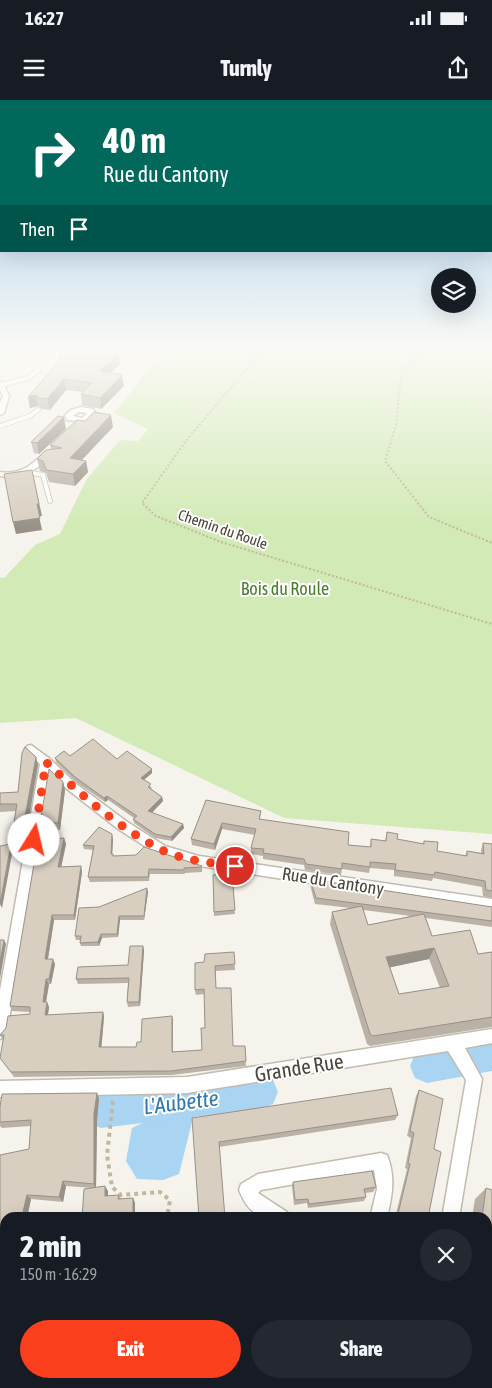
<!DOCTYPE html>
<meta charset="utf-8">
<style>
body{margin:0;font-family:"Asap Condensed",sans-serif;background:#242831;color:#f1f3f6;height:100vh;display:flex;flex-direction:column;font-size:19px;white-space:nowrap}
*{box-sizing:border-box;margin:0}
p{font-size:16px;color:#9ea1a6}
.icon{flex:none;width:28px;height:28px;fill:none;stroke:currentColor;stroke-width:2;stroke-linecap:round;stroke-linejoin:round}
.map{position:relative;flex:1;overflow:hidden}
.side{position:absolute;left:0px;top:1112px;width:492px;height:176px;display:flex;flex-direction:column;background:#171b24;border-radius:15px 15px 0 0;box-shadow:0 5px 20px #0002}
.side>*{flex:none}
.top-card{position:absolute;left:0px;top:0px;width:492px;height:152px;box-shadow:0 5px 20px #0002;background:#00695c;color:#fff;overflow:hidden}
.fabs{position:absolute;left:431px;top:168px;display:grid;gap:10px}
.fabs a{display:grid;place-items:center;width:45px;height:45px;border-radius:50%;background:#171b24;box-shadow:0 5px 20px #0002;font-size:25px}
.pin{position:absolute;display:grid;place-items:center;width:42px;height:42px;color:#fff;margin:-21px;border:2px solid #fff;border-radius:50%;box-shadow:0 1px 5px #0007}
.me{position:absolute;width:55px;margin:-28px;rotate:9deg;stroke-linejoin:round;filter:drop-shadow(0 0 4px #0008)}
.turn{display:flex;align-items:center;gap:18px;height:105px;padding:0 20px;font-size:22px}
.turn .icon{width:65px;height:65px;stroke-width:2.5}
.turn b{display:block;font-size:35px;line-height:42px}
.then{display:flex;align-items:center;height:48px;padding:0 20px;background:#0003;gap:10px;font-size:19px}
.round{display:grid;place-items:center;flex:none;width:52px;height:52px;border-radius:26px;background:#242831}
.headline{display:flex;align-items:center;justify-content:space-between;height:85px;padding:0 20px}
h1{font-size:30px;font-weight:800;line-height:38px}
.cta{display:flex;gap:10px;margin-top:auto;padding:10px 20px}
.cta a{flex:1;height:58px;border-radius:30px;background:#fc3f1d;color:#fff;font-size:20px;font-weight:800;line-height:58px;text-align:center}
.cta a+a{background:#242831;color:#f1f3f6}
.status{display:flex;justify-content:space-between;align-items:center;height:35px;padding:0 25px;background:#171b24;direction:ltr}
.status svg{height:14px;fill:currentColor}
header{display:flex;justify-content:space-between;align-items:center;height:65px;padding:0 20px;background:#171b24;font-size:22px;font-weight:800}
.map>svg:first-child{display:block}
.green{fill:#d2eab5}
.water{fill:#a9d4f2}
.lines{fill:none;stroke-linecap:round;stroke-linejoin:round}
.river{fill:#a9d4f2;fill-rule:evenodd}
.lane-casing{stroke:#c2bbae;stroke-width:5.5}
.street-casing{stroke:#c2bbae;stroke-width:3}
.secondary-casing{stroke:#d6c79b;stroke-width:3}
.path-far1{stroke:#c4b79f;stroke-width:2;stroke-dasharray:2 2;stroke-linecap:butt}
.path{stroke:#c4b79f;stroke-width:4;stroke-dasharray:4 4;stroke-linecap:butt}
.lane{stroke:#fff;stroke-width:4}
.street{fill:#fff;fill-rule:evenodd}
.secondary{fill:#fff3cd;fill-rule:evenodd}
.wall{fill:#bab2a6;fill-rule:evenodd}
.shaded-wall{fill:#979187}
.building{fill:#d8cfc1;stroke:#979187;fill-rule:evenodd}
.route{stroke:#fc3f1d;stroke-width:9;stroke-dasharray:0 16.2}
.labels{text-anchor:middle;dominant-baseline:central;stroke-width:4;stroke-linejoin:round;paint-order:stroke}
.far-street-label{font-size:15px;fill:#4b4439;stroke:#fff}
.park-label{font-size:18px;fill:#4a7f2a;stroke:#fff}
.street-label{font-size:18px;fill:#4b4439;stroke:#fff}
.near-street-label{font-size:21px;fill:#4b4439;stroke:#fff}
.near-water-label{font-size:22px;font-style:italic;fill:#2e7ab2;stroke:#fff}
</style>
<div class="status"><b>16:27</b><svg viewBox="0 0 49 12"><path d="M0 12V9h3v3zM5 12V6h3v6zM10 12V3h3v9zM15 12V0h3v12zM26 1h20v11H26zM47 4h2v5h-2z"/></svg></div>
<header><svg class="icon" aria-label="menu" viewBox="0 0 24 24"><path d="M4 6h16M4 12h16M4 18h16"/></svg>Turnly<svg class="icon" aria-label="share" viewBox="0 0 24 24"><path d="M12 15V3M7 8l5-5 5 5M5 13v7h14v-7"/></svg></header>
<div class="map">
<svg width="492" height="1288" viewBox="0 0 492 1288">
<rect width="100%" height="100%" fill="#f6f3ec"/>
<path class="green" d="M0,247H41L11,259L0,260Z
M167,247H492V734L284,718L76,618L0,623V477L4,478L35,445L60,434L86,380L120,340L138,341L148,329L114,313Z"/>
<path class="water" d="M194,1014L179,1074L163,1080L137,1079L126,1061L132,1028L149,1020Z"/>
<g class="lines">
<path class="river" d="M492,937V971L427,983L415,978L410,966L415,954L427,949Z
M261,975L273,980L278,992L273,1004L261,1009L101,1028L89,1023L84,1011L89,999L101,994Z"/>
<g class="lane-casing">
<path id="lane" d="M36,266L42,261L64,249L62,247
M2,285L28,278L38,270L36,266L22,261L23,258L50,247
M0,326L30,316L38,310
M27,372L43,375L50,401"/>
</g>
<g class="street-casing">
<path id="street" d="M0,281L3,283L9,296L4,313L0,315V303L3,296L0,290Z
M81,307L93,309L95,313L75,333H69V329L78,321L67,320L65,315L71,310ZM79,312L87,313L82,318L73,316Z
M45,352L52,354C38,370 22,380 0,376V372C20,375 31,366 45,352Z
M31,645L50,659L75,683L126,721L165,746L199,756L492,799V811L199,766L157,754L118,729L67,689L50,673L7,932L5,937L0,939V890L40,664L25,649L27,646Z
M492,929V943L465,948L482,979L459,1118H442L466,980L448,951L187,993L0,997V981L187,977Z
M381,1053L387,1055C396,1077 392,1096 387,1118H370L377,1089L374,1070L261,1090L258,1093L287,1112L289,1118C262,1118 250,1118 239,1090L241,1084L258,1074Z
M0,1156L5,1157V1175L0,1174Z
M488,1198L492,1199V1217L488,1216Z
M201,1284H224L226,1288H203Z
M410,1284H429L428,1288H408Z"/>
</g>
<g class="secondary-casing">
<path id="secondary" d="M0,247H10L0,252Z"/>
</g>
<path class="path-far1" d="M265,247L185,342L142,403L156,416L221,442L492,524
M423,247L401,276L396,325L385,361L429,417L492,443
M107,253L117,247"/>
<path class="path" d="M113,1001L107,1055L112,1087L121,1095L160,1092L170,1100L167,1118"/>
<use href="#lane" class="lane"/>
<use href="#street" class="street"/>
<use href="#secondary" class="secondary"/>
</g>
<path class="wall" d="M59,258L120,264L111,273L124,286L101,309L82,305L81,294L83,292L66,290L50,310L42,309L38,306L30,308L28,297L60,261Z
M113,327L82,360L86,361L88,372L75,386L49,382L46,373L40,371L37,359L51,349L50,345Z
M66,329L39,354L34,353L31,342Z
M70,656L117,659L152,669V673L144,680L152,688L151,689L162,697L163,701L151,713L183,724L184,728L172,741L155,738L134,723L133,719L134,718L108,700L105,702L76,682L56,662L55,658Z
M38,665L27,729H17L14,722L16,711L0,712V693L18,692Z
M63,682L65,690L60,730H42L40,723Z
M206,700L261,711L260,719L348,745L370,747L371,739L385,741L387,732L397,739L423,744L424,741L437,751L465,756L467,751L481,753V750L483,743L492,744V798L483,796L482,787L433,778L432,781L394,776V770L370,768L369,773L342,769L341,775L305,770L304,765L263,759V756L251,754V748L255,735L222,729L215,750L192,745L191,739Z
M64,738L66,744L61,767L81,766L82,772L75,820H54L48,859L55,864L51,884H49L46,902L49,907L48,915L103,912L104,917L101,947H136L172,916L173,921V952L202,950L205,928L204,894L196,895L195,890L204,862L234,852L235,870L216,871V888L233,946H245L246,966L172,975L14,977L3,962V940L0,935L30,914V912L12,911L10,906Z
M113,739L112,754H113L114,756L202,766V772L185,773V774H150L149,781L90,782L88,777L93,750L84,749L83,745Z
M232,773L235,814L214,816L213,775Z
M310,779L492,807V827L426,818L432,836L478,854L492,852V927L370,946L367,944L330,824L332,812L350,808L315,804L310,785ZM363,810L411,816L368,825ZM429,859L440,888L399,894L390,867Z
M148,792L144,820H120L118,837L102,838L99,846H81L80,843V840H76L75,836L99,807Z
M143,846L144,851L140,906L128,907L127,902L128,883L78,884L76,879L128,865Z
M419,990L434,1049L428,1118H395L407,1069L405,1068L411,1038L407,1036L416,996Z
M97,993L99,999L97,1020L96,1088L108,1091V1096L119,1095L121,1099L133,1098L135,1103V1118H82L92,1088L66,1086L63,1102L31,1099L27,1118H5V1155L0,1154V1055L29,1049L31,1026L2,1028L0,1026V1007Z
M398,1015L395,1020L219,1047L192,1018Z
M293,1082L376,1087L373,1092L365,1093L366,1097L364,1101L308,1108L307,1103L294,1105L292,1086Z
M486,1088L492,1090V1195L488,1193V1118H472L475,1099Z
M278,1284H402L401,1288H287Z
M441,1284H488L492,1288H440Z"/>
<path class="shaded-wall" d="M119,253L120,264L101,282L100,271Z
M122,275L124,286L101,309L100,298Z
M64,279L66,290L50,310L47,299Z
M36,295L38,306L30,308L28,297Z
M111,315L113,327L73,369L70,358Z
M64,317L66,329L39,354L37,343Z
M86,361L88,372L75,386L73,374Z
M32,370L42,416H39L42,430L16,434L13,422L37,404Z
M36,657L38,665L27,729L24,722Z
M152,669V673L141,682V678Z
M63,682L65,690L60,730L58,723Z
M107,696L108,700L105,702L104,698Z
M162,697L163,701L149,716L148,711Z
M222,723V729L215,750L214,744Z
M183,724L184,728L172,741L171,737Z
M112,734L113,739L112,759L111,754Z
M64,738L66,744L60,773L58,767Z
M11,744L13,749L2,808L0,804Z
M81,766L82,772L75,820L74,815Z
M147,788L148,792L144,820V816Z
M52,815L54,820L47,864L45,859Z
M119,816L120,820L118,837L117,834Z
M101,834L102,838L99,846L98,842Z
M4,840L6,844L0,879V862Z
M143,846L144,851L140,906L139,902Z
M434,848L429,859L383,869L386,857Z
M53,859L55,864L51,884L49,879Z
M46,879L49,884L45,907L43,902Z
M47,902L49,907L47,920L45,915Z
M103,912L104,917L101,952L99,947Z
M172,916L173,921L172,957Z
M97,993L99,999L97,1020L96,1089L94,1084V1014Z
M63,1081L66,1086L63,1102L59,1097Z
M105,1086L108,1091V1100L105,1096Z
M27,1095L31,1099L27,1118H23L22,1116Z
M133,1098L135,1103V1118H133Z
M14,1284H19L18,1288H13Z"/>
<path class="building" d="M71,247H94L119,253L100,271L122,275L100,298L81,294L92,283L64,279L47,299L39,298L36,295L28,297L62,258H59Z
M94,312L111,315L70,358L86,361L73,374L46,370L43,361L37,359L46,350L62,348L50,345L77,320L85,321Z
M58,316L64,317L37,343L31,342Z
M32,370L39,404H37L40,418L13,422L4,374Z
M93,639L117,659L127,651L152,669L141,678L151,684L148,687L162,697L148,711L183,724L171,737L155,734L133,719L137,716L107,696L104,698L75,677L55,658L64,651L70,656Z
M25,647L36,657L24,722H14L17,704H0V693L18,692L22,653Z
M49,669L63,682L58,723H40Z
M206,700L261,711L259,719L349,732L348,745L371,747V739L386,741L387,732L398,734L397,739L424,744V741L438,742L437,751L467,756V751L484,754L483,743L492,744V791L486,790L485,781L435,772L434,775L395,770L396,764L370,762V767L342,763V769L306,764L304,759L263,753L264,749L251,748L256,729L222,723L214,744L191,739Z
M99,727L112,734L111,754H113V756L136,755L144,747L202,766L201,767L184,768V770L149,769L148,777H88L94,746L83,745Z
M64,738L58,767L81,766L74,815H52L45,859H53L49,879H46L43,902H47L45,915L103,912L99,947H136L137,942H141L142,919L172,916V952L202,950L201,928H205L204,889L195,890V863L204,862L205,854L234,852L235,864L215,866L216,888H231L233,946H245L246,961L171,971L11,972L0,958L4,935H0L6,928L8,916L30,914V907L10,906L38,740Z
M11,744L0,804V746Z
M232,773L235,810L214,812L213,775Z
M310,779L492,807V821L316,798Z
M147,788L144,816H119L117,834H101L98,842L80,843L81,836H75L79,808L99,807Z
M362,806L368,825L424,814L432,836L470,830L478,854L492,852V917L373,936L370,934L332,812ZM434,848L449,886L399,894L386,857Z
M0,840H4L0,862Z
M130,846H143L139,902H127L129,878L76,879L78,867L128,865Z
M391,988L398,1015L219,1042L225,1118H199L192,1018Z
M419,990L443,999L434,1049L441,1052L428,1118H397L410,1064L408,1063L414,1033L410,1031Z
M97,993L94,1014V1084L63,1081L59,1097L27,1095L22,1116L26,1118H5V1153L0,1151V1055L29,1049L31,1020L0,1022V1007L2,994Z
M372,1071L376,1087L364,1089L366,1097L309,1104L308,1099L295,1100L293,1082Z
M105,1086V1096L119,1095L118,1099L133,1098V1118H119V1117L82,1118L84,1089Z
M486,1088L492,1090V1183L488,1181V1118H482Z
M0,1178L5,1179V1207L0,1205Z
M488,1235L492,1237V1288H450L451,1284H488Z
M0,1284H14L13,1288H0Z
M114,1284H126L125,1288H122Z
M283,1284H402L401,1288H292Z"/>
<linearGradient id="sky" x2="0" y2="1"><stop stop-color="#8fc1ec"/><stop offset="0.58" stop-color="#fbfaf6"/><stop offset="1" stop-color="#fbfaf6" stop-opacity="0"/></linearGradient>
<rect width="492" height="428" fill="url(#sky)"/>
<g class="lines">
<path class="route" d="M34,740L46,662C80,694 118,727 160,749C180,760 212,763 235,766"/>
</g>
<g class="labels">
<g class="far-street-label">
<text transform="translate(223 429) rotate(19)">Chemin du Roule</text>
</g>
<g class="park-label">
<text x="285" y="488">Bois du Roule</text>
</g>
<g class="street-label">
<text transform="translate(333 781) rotate(9)">Rue du Cantony</text>
</g>
<g class="near-street-label">
<text transform="translate(299 967) rotate(-9)">Grande Rue</text>
</g>
<g class="near-water-label">
<text transform="translate(181 1002) rotate(-7)">L'Aubette</text>
</g>
</g>
</svg>
<div class="fabs">
<a><svg class="icon" aria-label="layers" viewBox="0 0 24 24"><path d="M12 4l9 5-9 5-9-5zM3 14l9 5 9-5"/></svg></a>
</div>
<div class="pin" style="left:235px;top:766px;background:#d93025"><svg class="icon" aria-label="arrive" viewBox="0 0 24 24"><path d="M6 21V4h12l-3 4 3 4H6"/></svg></div>
<svg class="me" style="left:34px;top:740px" viewBox="-20 -20 40 40"><circle r="19" fill="#fff"/><path d="M0-13L10 11 0 6-10 11z" fill="#fc3f1d"/></svg>
<div class="top-card">
<div class="turn"><svg class="icon" aria-label="right" viewBox="0 0 24 24"><path d="M7 20v-9h11M14 6l5 5-5 5"/></svg><div><b>40 m</b>Rue du Cantony</div></div>
<div class="then">Then<svg class="icon" aria-label="arrive" viewBox="0 0 24 24"><path d="M6 21V4h12l-3 4 3 4H6"/></svg></div>
</div>
<section class="side">
<div class="headline"><div><h1>2 min</h1><p>150 m · 16:29</p></div><a class="round"><svg class="icon" aria-label="close" viewBox="0 0 24 24"><path d="M6 6l12 12M18 6L6 18"/></svg></a></div>
<div class="cta"><a>Exit</a><a>Share</a></div>
</section>
</div>
